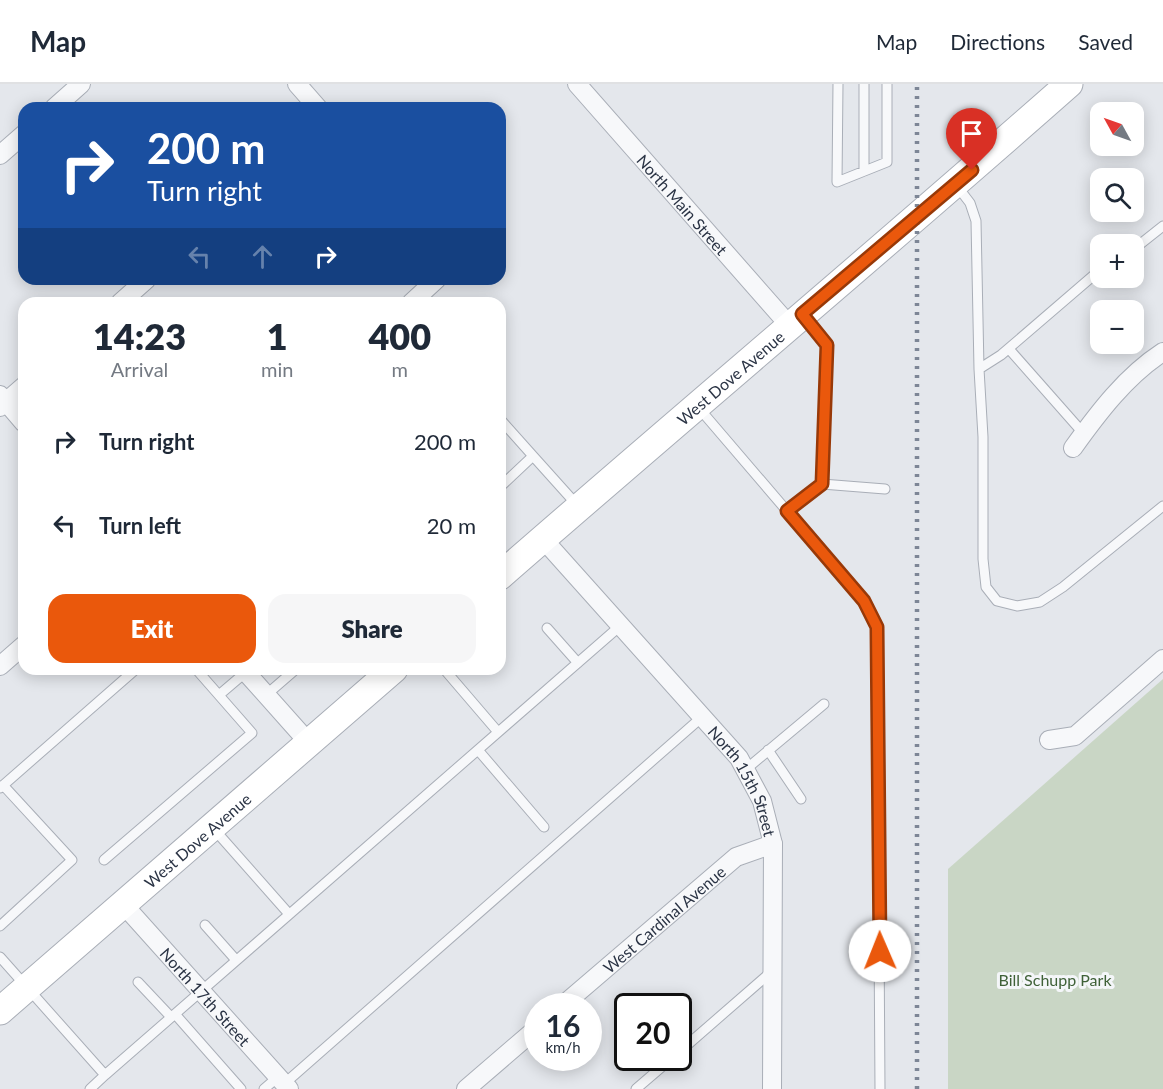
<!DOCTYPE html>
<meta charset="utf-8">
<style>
body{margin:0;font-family:Lato,sans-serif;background:#f6f6f7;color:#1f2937;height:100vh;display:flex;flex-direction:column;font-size:22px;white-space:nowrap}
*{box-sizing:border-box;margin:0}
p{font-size:20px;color:#747a83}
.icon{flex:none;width:33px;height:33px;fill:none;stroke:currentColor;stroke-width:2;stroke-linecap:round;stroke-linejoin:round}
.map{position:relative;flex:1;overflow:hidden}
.side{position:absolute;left:18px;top:213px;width:488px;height:378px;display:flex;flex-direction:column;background:#fff;border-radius:18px;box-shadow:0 3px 15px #0003}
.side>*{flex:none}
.guide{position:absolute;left:18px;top:18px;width:488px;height:183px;border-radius:18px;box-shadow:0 3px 15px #0003;background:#1a4fa0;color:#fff;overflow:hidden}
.needle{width:39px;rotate:310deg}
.buttons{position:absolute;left:1090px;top:18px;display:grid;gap:12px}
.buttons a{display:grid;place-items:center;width:54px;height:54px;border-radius:12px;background:#fff;box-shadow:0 3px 15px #0003;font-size:30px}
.speed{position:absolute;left:524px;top:909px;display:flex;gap:12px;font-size:30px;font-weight:700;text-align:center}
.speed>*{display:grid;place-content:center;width:78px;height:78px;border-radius:50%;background:#fff;box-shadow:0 3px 15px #0003;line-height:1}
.speed small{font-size:15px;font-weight:400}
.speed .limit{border:3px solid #111;border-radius:9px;background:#fff;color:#111}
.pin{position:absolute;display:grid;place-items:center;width:51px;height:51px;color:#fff;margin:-62px -26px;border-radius:50% 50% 50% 0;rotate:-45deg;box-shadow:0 0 6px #0007}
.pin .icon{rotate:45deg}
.me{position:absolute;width:66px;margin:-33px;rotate:359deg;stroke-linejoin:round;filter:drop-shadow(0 0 4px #0008)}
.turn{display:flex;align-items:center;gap:21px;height:126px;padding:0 30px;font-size:27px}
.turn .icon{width:78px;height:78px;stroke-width:2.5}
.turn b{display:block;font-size:42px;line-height:51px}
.lanes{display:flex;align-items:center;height:57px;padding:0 30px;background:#0003;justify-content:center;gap:30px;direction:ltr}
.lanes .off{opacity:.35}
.eta{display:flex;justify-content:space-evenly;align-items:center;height:102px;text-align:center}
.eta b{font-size:36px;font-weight:800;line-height:42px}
.primary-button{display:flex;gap:12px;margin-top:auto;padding:12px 30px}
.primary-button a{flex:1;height:69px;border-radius:18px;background:#ea580c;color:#fff;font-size:24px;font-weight:800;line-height:69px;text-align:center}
.primary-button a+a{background:#f6f6f7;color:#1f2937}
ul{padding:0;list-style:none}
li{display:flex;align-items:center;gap:18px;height:84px;padding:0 30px}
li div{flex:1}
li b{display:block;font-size:22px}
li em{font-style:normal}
header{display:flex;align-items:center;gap:36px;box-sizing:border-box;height:84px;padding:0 30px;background:#fff;border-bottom:2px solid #e0e1e3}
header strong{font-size:28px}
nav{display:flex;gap:33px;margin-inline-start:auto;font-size:21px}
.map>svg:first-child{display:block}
.green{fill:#c9d6c5}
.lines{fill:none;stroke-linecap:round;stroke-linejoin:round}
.lane-casing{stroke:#a9aeb7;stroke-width:11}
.street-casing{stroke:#a9aeb7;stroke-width:20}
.secondary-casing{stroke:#a9aeb7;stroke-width:29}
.lane{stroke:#f7f8fa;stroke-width:9}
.street{stroke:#f7f8fa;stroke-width:18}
.secondary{stroke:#fff;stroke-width:27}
.rail{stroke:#7d8696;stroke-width:4.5;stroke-dasharray:3 6;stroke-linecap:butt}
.route-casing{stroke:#983908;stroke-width:15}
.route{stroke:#ea580c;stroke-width:10}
.labels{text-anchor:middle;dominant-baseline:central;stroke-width:6;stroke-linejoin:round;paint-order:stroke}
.street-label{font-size:16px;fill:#2b3445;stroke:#f4f6f9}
.park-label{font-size:16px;fill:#3f6138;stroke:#f4f6f9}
</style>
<header>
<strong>Map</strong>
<nav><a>Map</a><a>Directions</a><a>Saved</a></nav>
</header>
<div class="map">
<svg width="1163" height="1005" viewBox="0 0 1163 1005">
<rect width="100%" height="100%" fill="#e4e7ec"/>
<path class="green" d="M1163,595V1005H948V785Z"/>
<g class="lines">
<g class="lane-casing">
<path id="lane" d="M838,0L837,98L887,78V0
M864,0V87
M957,102L970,119L976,137L979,285L1001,271L1101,185
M1134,165L1163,142
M1009,265L1084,350
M979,285L983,353V475L986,503L997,517L1017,522L1040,518L1063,503L1163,422
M698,323L787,427L822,400L827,261L805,233
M500,335L533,372
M822,400L885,405
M500,403L533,372L577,421
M787,427L864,517L877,543L880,1005
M547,544L578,579
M444,585L498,648
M219,611L246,588
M266,611L296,585
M478,666L544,743
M768,666L801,715
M745,686L824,620
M0,704L136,585
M213,744L289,830
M104,776L252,649L196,585
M205,841L236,876
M0,842L72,776L3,701
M0,873L105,991L620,542
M138,898L171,933
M175,930L241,1005
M678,969L771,888
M284,1000L702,633
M90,1005L105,991
M264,1005L278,993
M636,1005L672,974"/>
</g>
<g class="street-casing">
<g id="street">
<path d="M297,0L318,24"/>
<path id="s1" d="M577,0L789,241"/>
<path d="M54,24L81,0"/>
<path d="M0,71L24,50"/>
<path d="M120,219L147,195"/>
<path d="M411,219L437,195"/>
<path d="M0,311L24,339"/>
<path d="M0,323L24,302"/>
<path d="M1073,364C1098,329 1126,292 1163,268"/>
<path id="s2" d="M543,455L739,674L762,717L773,760L772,1005"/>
<path d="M0,582L24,561"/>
<path d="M243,585L309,659"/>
<path d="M1049,656L1075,652L1163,575"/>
<path id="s3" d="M123,820L289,1005"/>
<path id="s4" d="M562,922L736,773L773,760"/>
<path d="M466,1005L537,944"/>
</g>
</g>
<g class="secondary-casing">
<g id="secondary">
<path id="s5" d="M500,492C689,327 881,166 1069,0"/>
<path id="s6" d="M0,927L394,585"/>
</g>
</g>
<use href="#lane" class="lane"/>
<use href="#street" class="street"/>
<use href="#secondary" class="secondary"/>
<path class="rail" d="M917,1005V0"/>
</g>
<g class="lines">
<g class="route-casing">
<path id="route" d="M880,867L877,543L864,517L787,427L822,400L827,261L802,230L972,86"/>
</g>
<use href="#route" class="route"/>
</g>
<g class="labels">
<g class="street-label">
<text stroke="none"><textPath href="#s1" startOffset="160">North Main Street</textPath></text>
<text stroke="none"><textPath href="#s5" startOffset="304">West Dove Avenue</textPath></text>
<text stroke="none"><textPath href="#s2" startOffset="316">North 15th Street</textPath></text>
<text stroke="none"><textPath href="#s6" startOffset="261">West Dove Avenue</textPath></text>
<text stroke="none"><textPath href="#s4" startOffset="134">West Cardinal Avenue</textPath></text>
<text stroke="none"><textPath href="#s3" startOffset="124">North 17th Street</textPath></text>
</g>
<g class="park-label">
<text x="1055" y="895">Bill Schupp Park</text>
</g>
</g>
</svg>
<div class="buttons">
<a><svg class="needle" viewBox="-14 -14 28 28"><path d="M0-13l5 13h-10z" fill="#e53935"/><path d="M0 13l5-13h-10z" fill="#747a83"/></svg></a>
<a><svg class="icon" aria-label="search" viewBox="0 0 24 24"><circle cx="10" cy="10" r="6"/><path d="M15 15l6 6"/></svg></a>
<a>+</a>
<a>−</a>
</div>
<div class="speed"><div>16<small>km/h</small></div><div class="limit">20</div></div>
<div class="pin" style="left:972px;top:86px;background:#d93025"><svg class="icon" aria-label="arrive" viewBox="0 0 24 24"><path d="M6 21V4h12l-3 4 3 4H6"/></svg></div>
<svg class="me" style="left:880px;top:867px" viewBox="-20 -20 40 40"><circle r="19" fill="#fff"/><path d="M0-13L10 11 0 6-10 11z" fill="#ea580c"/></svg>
<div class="guide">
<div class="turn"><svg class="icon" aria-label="right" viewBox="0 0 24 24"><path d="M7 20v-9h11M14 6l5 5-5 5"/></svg><div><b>200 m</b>Turn right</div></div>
<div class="lanes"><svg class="icon off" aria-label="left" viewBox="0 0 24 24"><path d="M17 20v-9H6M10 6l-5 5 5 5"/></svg><svg class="icon off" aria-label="ahead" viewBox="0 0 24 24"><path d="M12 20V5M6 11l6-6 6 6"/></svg><svg class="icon" aria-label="right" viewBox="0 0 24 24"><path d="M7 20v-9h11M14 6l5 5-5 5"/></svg></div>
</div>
<section class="side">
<div class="eta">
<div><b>14:23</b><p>Arrival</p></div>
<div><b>1</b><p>min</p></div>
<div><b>400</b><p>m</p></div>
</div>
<ul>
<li><svg class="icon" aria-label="right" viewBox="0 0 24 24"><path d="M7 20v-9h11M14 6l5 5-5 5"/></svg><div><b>Turn right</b></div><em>200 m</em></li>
<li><svg class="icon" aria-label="left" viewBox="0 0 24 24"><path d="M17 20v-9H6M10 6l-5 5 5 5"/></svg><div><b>Turn left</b></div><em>20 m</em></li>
</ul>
<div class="primary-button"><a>Exit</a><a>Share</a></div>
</section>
</div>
